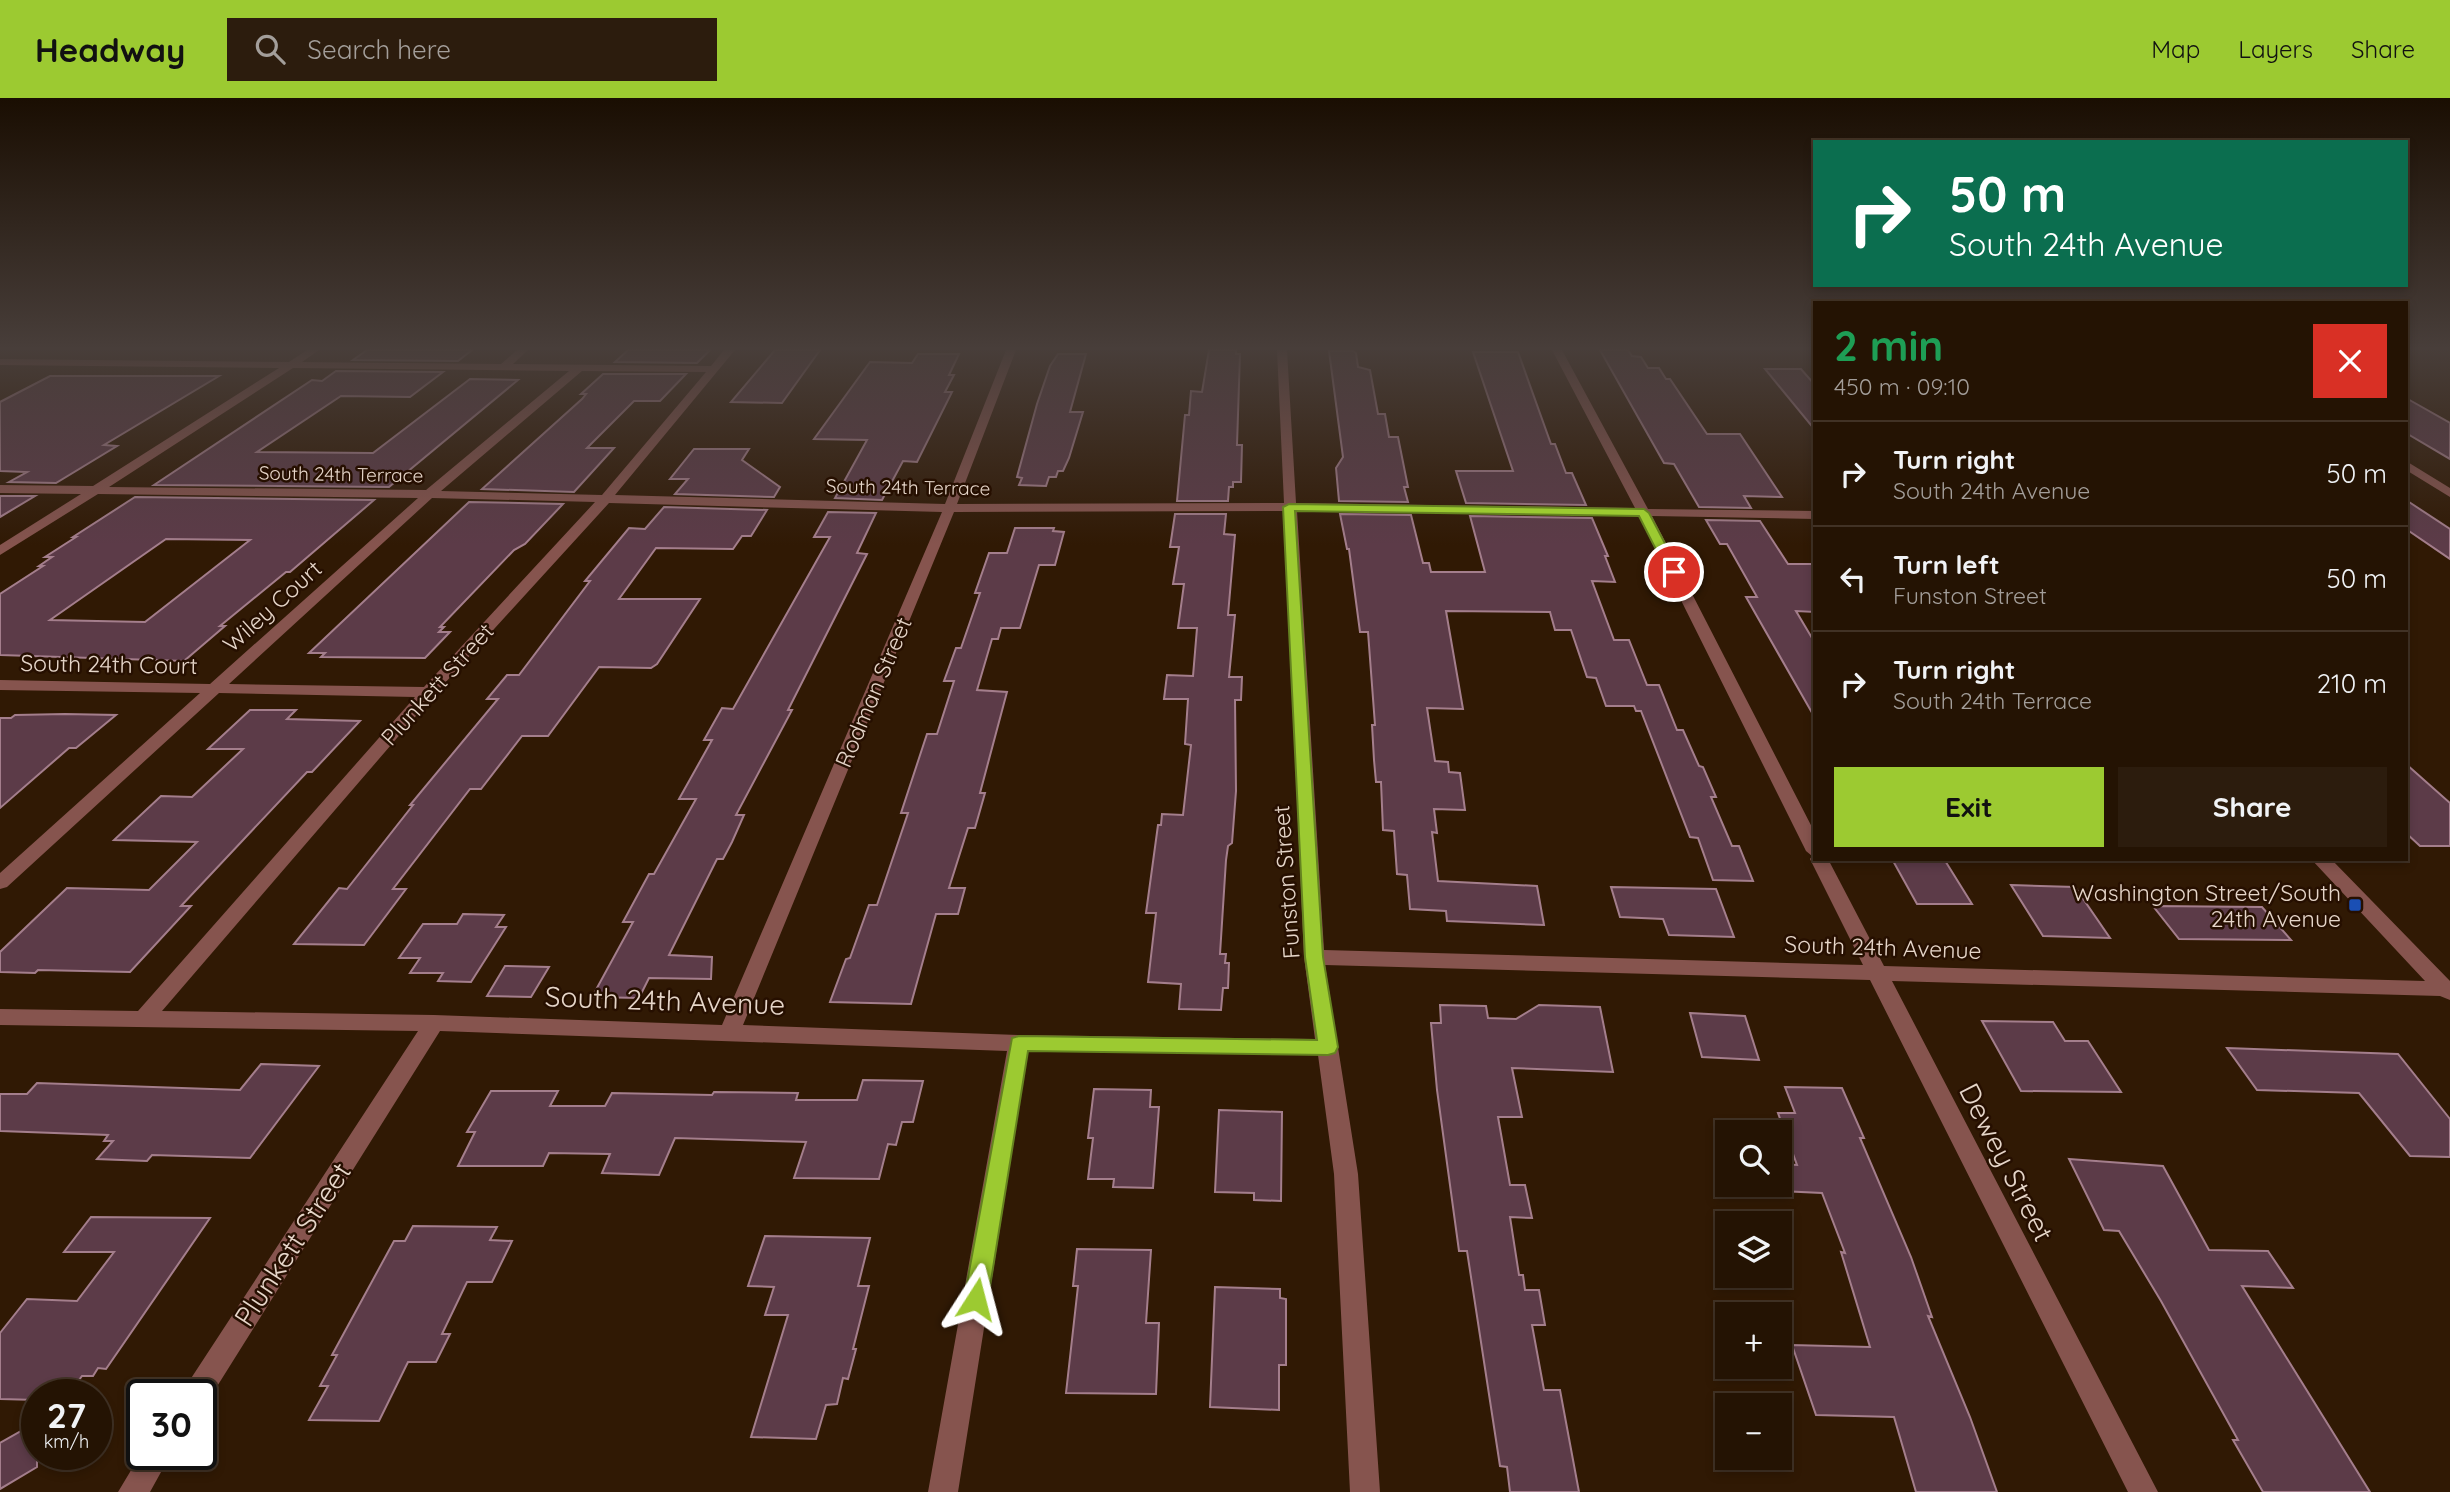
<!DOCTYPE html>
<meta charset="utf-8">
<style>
body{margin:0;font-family:Quicksand,sans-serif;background:#2c1c0d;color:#f1f3f6;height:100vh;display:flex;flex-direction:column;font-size:26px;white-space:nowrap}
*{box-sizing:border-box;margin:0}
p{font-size:23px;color:#a39e9a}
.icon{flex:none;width:38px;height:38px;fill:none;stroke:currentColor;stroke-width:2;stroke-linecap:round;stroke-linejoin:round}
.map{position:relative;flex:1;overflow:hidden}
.details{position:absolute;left:1813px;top:203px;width:595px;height:560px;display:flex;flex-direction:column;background:#241303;border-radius:0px;box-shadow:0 4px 10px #0003,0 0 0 2px #413225}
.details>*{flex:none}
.banner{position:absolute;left:1813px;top:42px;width:595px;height:147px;border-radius:0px;box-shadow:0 4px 10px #0003,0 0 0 2px #413225;background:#0b6e4f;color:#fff;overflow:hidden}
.tools{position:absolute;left:1715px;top:1022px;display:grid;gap:14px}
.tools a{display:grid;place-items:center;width:77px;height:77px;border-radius:0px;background:#241303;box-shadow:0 4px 10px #0003,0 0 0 2px #413225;font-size:35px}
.speed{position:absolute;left:21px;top:1281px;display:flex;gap:14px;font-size:35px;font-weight:700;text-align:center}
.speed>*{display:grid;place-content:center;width:91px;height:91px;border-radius:50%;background:#241303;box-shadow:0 4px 10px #0003,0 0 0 2px #413225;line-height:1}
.speed small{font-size:18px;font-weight:400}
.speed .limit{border:4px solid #111;border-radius:10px;background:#fff;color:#111}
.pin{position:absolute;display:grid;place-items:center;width:60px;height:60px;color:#fff;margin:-30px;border:4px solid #fff;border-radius:50%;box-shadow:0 2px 7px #0007}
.me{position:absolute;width:77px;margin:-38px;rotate:9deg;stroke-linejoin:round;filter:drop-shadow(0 0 5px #0008)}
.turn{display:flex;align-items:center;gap:24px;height:147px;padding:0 21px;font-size:32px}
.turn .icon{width:91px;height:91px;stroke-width:2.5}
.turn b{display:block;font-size:49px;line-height:60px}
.round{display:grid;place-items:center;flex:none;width:74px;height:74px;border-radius:0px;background:#2c1c0d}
.overview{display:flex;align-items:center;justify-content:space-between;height:119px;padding:0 21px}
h1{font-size:42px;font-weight:700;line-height:52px;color:#1e9e55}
.action{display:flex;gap:14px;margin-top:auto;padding:14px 21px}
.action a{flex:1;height:80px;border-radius:0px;background:#9cca31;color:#111;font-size:28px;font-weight:700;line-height:80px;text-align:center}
.action a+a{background:#2c1c0d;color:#f1f3f6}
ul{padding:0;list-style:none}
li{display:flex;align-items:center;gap:21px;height:105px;padding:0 21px;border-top:2px solid #413225}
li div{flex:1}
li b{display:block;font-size:26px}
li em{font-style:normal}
header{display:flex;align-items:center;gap:42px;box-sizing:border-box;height:98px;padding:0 35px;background:#9cca31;color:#111}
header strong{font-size:33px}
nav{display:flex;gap:38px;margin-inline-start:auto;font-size:24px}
.search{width:490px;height:63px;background:#2c1c0d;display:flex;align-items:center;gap:18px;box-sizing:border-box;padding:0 24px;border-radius:0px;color:#a39e9a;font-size:26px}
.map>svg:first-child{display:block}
.building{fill:#5c3b48;stroke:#a47e8c;stroke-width:2;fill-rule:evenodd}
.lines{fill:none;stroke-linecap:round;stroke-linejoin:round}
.minor{fill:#86544e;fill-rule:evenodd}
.route{fill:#9cca31;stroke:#658320;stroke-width:2}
.transit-dot{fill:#1a4fb4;stroke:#260f00;stroke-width:2.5}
.labels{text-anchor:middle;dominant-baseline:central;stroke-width:5;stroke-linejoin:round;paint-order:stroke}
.far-street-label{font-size:19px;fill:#e6d6c9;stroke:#260f00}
.street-label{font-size:23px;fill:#e6d6c9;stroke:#260f00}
.poi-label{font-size:23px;fill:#e6d6c9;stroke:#260f00;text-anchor:end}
.near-street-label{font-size:28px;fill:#e6d6c9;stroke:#260f00}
</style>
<header>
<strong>Headway</strong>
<div class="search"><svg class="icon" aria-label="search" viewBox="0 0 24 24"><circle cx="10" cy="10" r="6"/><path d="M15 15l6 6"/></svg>Search here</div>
<nav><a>Map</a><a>Layers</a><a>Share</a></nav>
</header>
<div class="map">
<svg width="2450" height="1394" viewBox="0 0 2450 1394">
<rect width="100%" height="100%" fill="#301904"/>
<path class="building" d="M367,252H472L458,263L353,262Z
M628,252H710L697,265L615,264Z
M775,252H820L782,305L731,304Z
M1209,252H1236V256H1240L1237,347H1242L1241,384H1233V389H1229L1228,403H1177L1185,317H1189L1191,293L1202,294Z
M1600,252H1628L1632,258L1641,259L1648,270H1659L1666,281H1670L1707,336H1740L1782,399L1744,398L1751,410L1699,409L1674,366L1664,365Z
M1329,253H1353L1356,255L1358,269L1370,272L1378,316H1385L1389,339H1398L1408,389H1404L1408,404L1339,403L1336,370L1343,359Z
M1473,254H1518L1551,346H1555L1566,375H1572L1586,407L1466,405L1456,373H1513Z
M918,256H959L949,277H954L945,294H952L917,364L903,363L882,402L835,400L867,342L814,341L870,264L912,265Z
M1058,256H1086L1070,314H1083L1069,360L1063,373H1058L1056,379H1049L1046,388L1019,387L1022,380L1017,379L1037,306L1050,268Z
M1765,271H1801L1815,287V332Z
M336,273L443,274L410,299L341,298L257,354L373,355L470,281L518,282L389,389L154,387L312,282L322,283Z
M603,276H686L660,303H634L587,350H614L574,394L482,391L582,301L586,296H581Z
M50,278H219L104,347L117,348L56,385L9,384L27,374L0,373V304Z
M2406,300L2450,325V361L2406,335Z
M694,351H749L742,362L780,389L774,399L675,396L688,381H670Z
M0,398H35L0,419Z
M135,399L374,402L290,474H286L220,528H225L184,563L0,557V496L43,468H39L52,459H45L76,439H73ZM166,441L250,442L145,524L50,522Z
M2406,402L2450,431V461L2406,431Z
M469,404L563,406L525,446L514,452L440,529H444L439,534H450L425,560L321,559L325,555H309Z
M664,409L767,412L751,438H742L733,451L656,450L619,501H700L657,566L651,570L599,569L548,638H522L481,691H470L393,791H406L364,847L294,846L339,790L347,791L413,707H410L498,601H487L507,577H519L590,483H585L629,430L645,431Z
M828,414L876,415L857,455L867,456L788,612H792L736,717H744L732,744L723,761H717L669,857L712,859L711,881L649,880L639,900L592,899L633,824H623L649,776H654L696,701H679L712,642H704L722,610L733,611L830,439H814Z
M1175,416H1226L1224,436L1235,437L1228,517H1235L1229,579H1242L1241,602H1235L1236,693L1232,745L1228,748L1226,762L1220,856H1226L1225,865H1229L1228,890H1223L1221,912L1179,911L1181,886L1148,884L1156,815H1146L1158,727H1161L1162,716L1183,717L1191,647L1185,646L1188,601H1164L1167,577L1193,578L1197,530H1178L1184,486H1173L1179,449H1170Z
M1340,416L1411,417L1423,465H1429L1431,474H1485L1470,418L1592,420L1608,458H1605L1615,484L1592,483L1614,542H1629L1647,587H1659L1677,632H1683L1699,668L1703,669L1716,699H1711L1732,748H1739L1753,783L1713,782L1698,740L1690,739L1641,613H1636L1634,608H1606L1596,580L1587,579L1571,532H1555L1550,514L1446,513L1463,611L1427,610L1435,663L1448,664L1449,674L1460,675L1465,712L1434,711L1437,735L1432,734L1438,783L1537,788L1544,827L1447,823L1446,813L1410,811L1407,777L1397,776L1394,733L1383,732L1381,684H1376L1374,662L1372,627H1375L1368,534H1360L1349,451H1347Z
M1706,422L1760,423L1788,466H1815V514L1796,513L1815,545V620L1746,499H1757L1727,446H1720Z
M1015,430H1054L1053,433L1064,434L1055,467H1039L1020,530H1001L998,541H992L977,592L1007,594L980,695H985L975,730H968L949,790H965L958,816H936L911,906L830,904L846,861L850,860L869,807H877L908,715H901L924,645L927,636H937L954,583H944L956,550H961L980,495H975L989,455H1007Z
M250,612H296L287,621L360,623L312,674H307L181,808H191L130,874L38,872L35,875L0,874V854L67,790L149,792L197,744L114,742L161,698L192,699L243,651H208Z
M65,616L116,617L76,650H69L0,710V620H11L15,617Z
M2406,666L2450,705V748H2420L2406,735Z
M1892,761H1944L1972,806H1917Z
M2011,787L2075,789L2110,840L2043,838Z
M1611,789L1716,791L1734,839L1669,837L1663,821L1620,819Z
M2153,808L2262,809L2291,842L2179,841Z
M463,816L504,817L496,829H506L471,884L438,883L443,875H410L420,860H399L423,826H457Z
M505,868L549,869L531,899L487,898Z
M1440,907L1486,908L1488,920L1516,921L1539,907L1600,909L1613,974L1512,970L1522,1019H1498L1510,1087H1525L1532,1120L1510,1119L1519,1177H1523L1525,1192H1539L1545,1227H1532L1544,1292H1560L1579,1394H1510L1507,1369L1500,1368L1467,1153H1459L1437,992L1431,925H1441Z
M1690,915L1745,918L1759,962L1702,959Z
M1982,923L2053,924L2065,943H2088L2121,994L2021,993Z
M2227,950L2398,956L2450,1021V1059L2410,1058L2359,995L2257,992Z
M261,966L319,968L250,1060L152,1057L147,1063L97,1061L113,1043H104L108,1037L0,1033V996H27L37,985L240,992Z
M863,982L923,983L913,1024H902L896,1047L888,1046L879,1081L794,1080L806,1044L675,1040L659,1077L602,1075L610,1056L549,1055L543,1068H458L475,1034H467L491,993H558L550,1008H605L612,995L712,997L714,994L798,995L796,1002H857Z
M1785,989L1842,990L1864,1040H1860L1911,1159L1932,1219L1928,1218L1970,1319L1997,1394H1916L1894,1319L1816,1317L1792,1247L1870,1249L1841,1154L1845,1155L1822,1095L1780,1093V1066L1797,1067L1778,1015H1795Z
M1094,991L1151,992L1150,1009H1159L1153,1090L1113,1089L1114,1081H1088L1093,1040H1088Z
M1219,1012L1282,1014L1281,1103L1254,1102V1095L1215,1094Z
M2069,1061L2163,1068L2209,1152L2268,1153L2293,1190L2242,1188L2370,1394H2263L2233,1342H2238L2161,1203L2119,1133L2104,1132Z
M91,1119L210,1120L106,1271L98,1270L93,1278H82L68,1297H37V1302L0,1301V1235L27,1201L77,1203L114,1154H64Z
M413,1128L497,1129L490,1142L512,1143L492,1184H467L442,1236H450L436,1264H408L379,1323L309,1322L328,1288H320L337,1257H332L394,1143H405Z
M765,1138L870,1140L858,1188H869L853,1251H856L848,1281L843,1280L837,1306L826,1307L816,1341L751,1339L788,1217H765L774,1189L748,1188Z
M1077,1151L1151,1152L1146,1225H1159L1156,1296L1066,1295L1078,1188H1073Z
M1215,1189L1280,1191V1200L1286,1201V1267H1279V1312L1210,1309Z
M37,1324V1369L0,1391V1345Z"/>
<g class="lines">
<path class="minor" d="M307,252H319L302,264L501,266L517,252H528L513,266L711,268L724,252H735L615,397L945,406L1006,252H1016L957,406L1284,405L1277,252H1287L1296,405L1635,410L1552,252H1562L1648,411L1815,413V421L1652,418L1815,735V761H1828L1884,868L2425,883L2311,761H2331L2450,883V902L2440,898L1892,883L2158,1394H2128L1870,882L1325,867L1358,1076L1380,1394H1350L1334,1076L1318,957L1028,953L958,1394H928L1007,953L440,933L206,1306L201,1308V1297H182L186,1288L418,933L0,927V911L138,913L415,599L219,595L7,789L0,791V775L200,595L0,592V582L210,586L418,400L98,396L0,457V447L81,396L0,395V387L93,388L279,270L0,267V261L289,264ZM293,270L569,273L426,392L109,389ZM582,273L706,274L602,397L441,393ZM432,400L595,404L424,589L229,586ZM609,405L942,414L722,927L434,917L162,913L434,597ZM1284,413L1304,859L1315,941L1019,937L743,927L954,414ZM1297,413L1639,418L1806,753L1812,758L1810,761L1863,867L1324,852Z
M2406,363L2450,390V399L2406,372Z
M142,1354V1356H171L150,1394H118Z"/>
</g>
<linearGradient id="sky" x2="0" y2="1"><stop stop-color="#1a0e02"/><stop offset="0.56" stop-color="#483e3a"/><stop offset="1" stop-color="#483e3a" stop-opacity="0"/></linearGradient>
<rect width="2450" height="447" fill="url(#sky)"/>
<path class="route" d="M1289,406L1644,411L1649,415L1680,474L1678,477H1669L1639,418L1295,413L1323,859L1338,949L1335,955L1328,957L1028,953L988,1201L984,1208L976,1212L968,1208L964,1201L1012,940L1019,938L1317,942L1305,859L1283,409Z"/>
<rect class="transit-dot" x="2348" y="800" width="14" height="14" rx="3.5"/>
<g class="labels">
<g class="far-street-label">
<text transform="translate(341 376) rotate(1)">South 24th Terrace</text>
<text transform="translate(908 389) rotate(1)">South 24th Terrace</text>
</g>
<g class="street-label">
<text transform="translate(272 508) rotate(-42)">Wiley Court</text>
<text transform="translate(109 566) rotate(1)">South 24th Court</text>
<text transform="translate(437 586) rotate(-48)">Plunkett Street</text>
<text transform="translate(873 594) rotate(-67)">Rodman Street</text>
<text transform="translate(1286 784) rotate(-94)">Funston Street</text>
<text transform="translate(1883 849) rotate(2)">South 24th Avenue</text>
</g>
<g class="poi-label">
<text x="2341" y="794">Washington Street/South<tspan x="2341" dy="26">24th Avenue</tspan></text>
</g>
<g class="near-street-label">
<text transform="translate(665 902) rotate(2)">South 24th Avenue</text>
<text transform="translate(2007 1064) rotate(63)">Dewey Street</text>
<text transform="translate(292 1146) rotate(-57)">Plunkett Street</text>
</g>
</g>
</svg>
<div class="tools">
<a><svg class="icon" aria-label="search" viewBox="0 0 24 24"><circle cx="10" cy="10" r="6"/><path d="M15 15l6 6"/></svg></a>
<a><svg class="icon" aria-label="layers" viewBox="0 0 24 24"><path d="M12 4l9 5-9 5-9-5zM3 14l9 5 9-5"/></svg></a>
<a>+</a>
<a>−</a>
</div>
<div class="speed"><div>27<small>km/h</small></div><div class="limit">30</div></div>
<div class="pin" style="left:1674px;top:474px;background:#d93025"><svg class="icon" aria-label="arrive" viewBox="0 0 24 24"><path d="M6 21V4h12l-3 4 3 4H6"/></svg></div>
<svg class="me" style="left:976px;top:1201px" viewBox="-20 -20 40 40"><path d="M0-17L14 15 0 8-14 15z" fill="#9cca31" stroke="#fff" stroke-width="4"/></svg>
<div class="banner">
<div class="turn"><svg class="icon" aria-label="right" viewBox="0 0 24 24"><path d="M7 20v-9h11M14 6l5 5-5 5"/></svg><div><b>50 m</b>South 24th Avenue</div></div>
</div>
<section class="details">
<div class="overview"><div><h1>2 min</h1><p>450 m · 09:10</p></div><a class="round" style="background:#d93025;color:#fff"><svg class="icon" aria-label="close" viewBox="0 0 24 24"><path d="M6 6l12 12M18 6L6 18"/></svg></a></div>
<ul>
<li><svg class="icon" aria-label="right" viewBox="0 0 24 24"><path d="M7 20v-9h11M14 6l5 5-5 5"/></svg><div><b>Turn right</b><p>South 24th Avenue</p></div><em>50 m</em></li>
<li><svg class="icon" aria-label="left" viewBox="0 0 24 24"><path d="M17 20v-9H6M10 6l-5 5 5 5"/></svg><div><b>Turn left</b><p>Funston Street</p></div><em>50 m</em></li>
<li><svg class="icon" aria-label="right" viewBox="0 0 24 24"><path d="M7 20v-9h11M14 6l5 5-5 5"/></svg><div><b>Turn right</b><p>South 24th Terrace</p></div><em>210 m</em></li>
</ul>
<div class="action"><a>Exit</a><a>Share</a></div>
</section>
</div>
